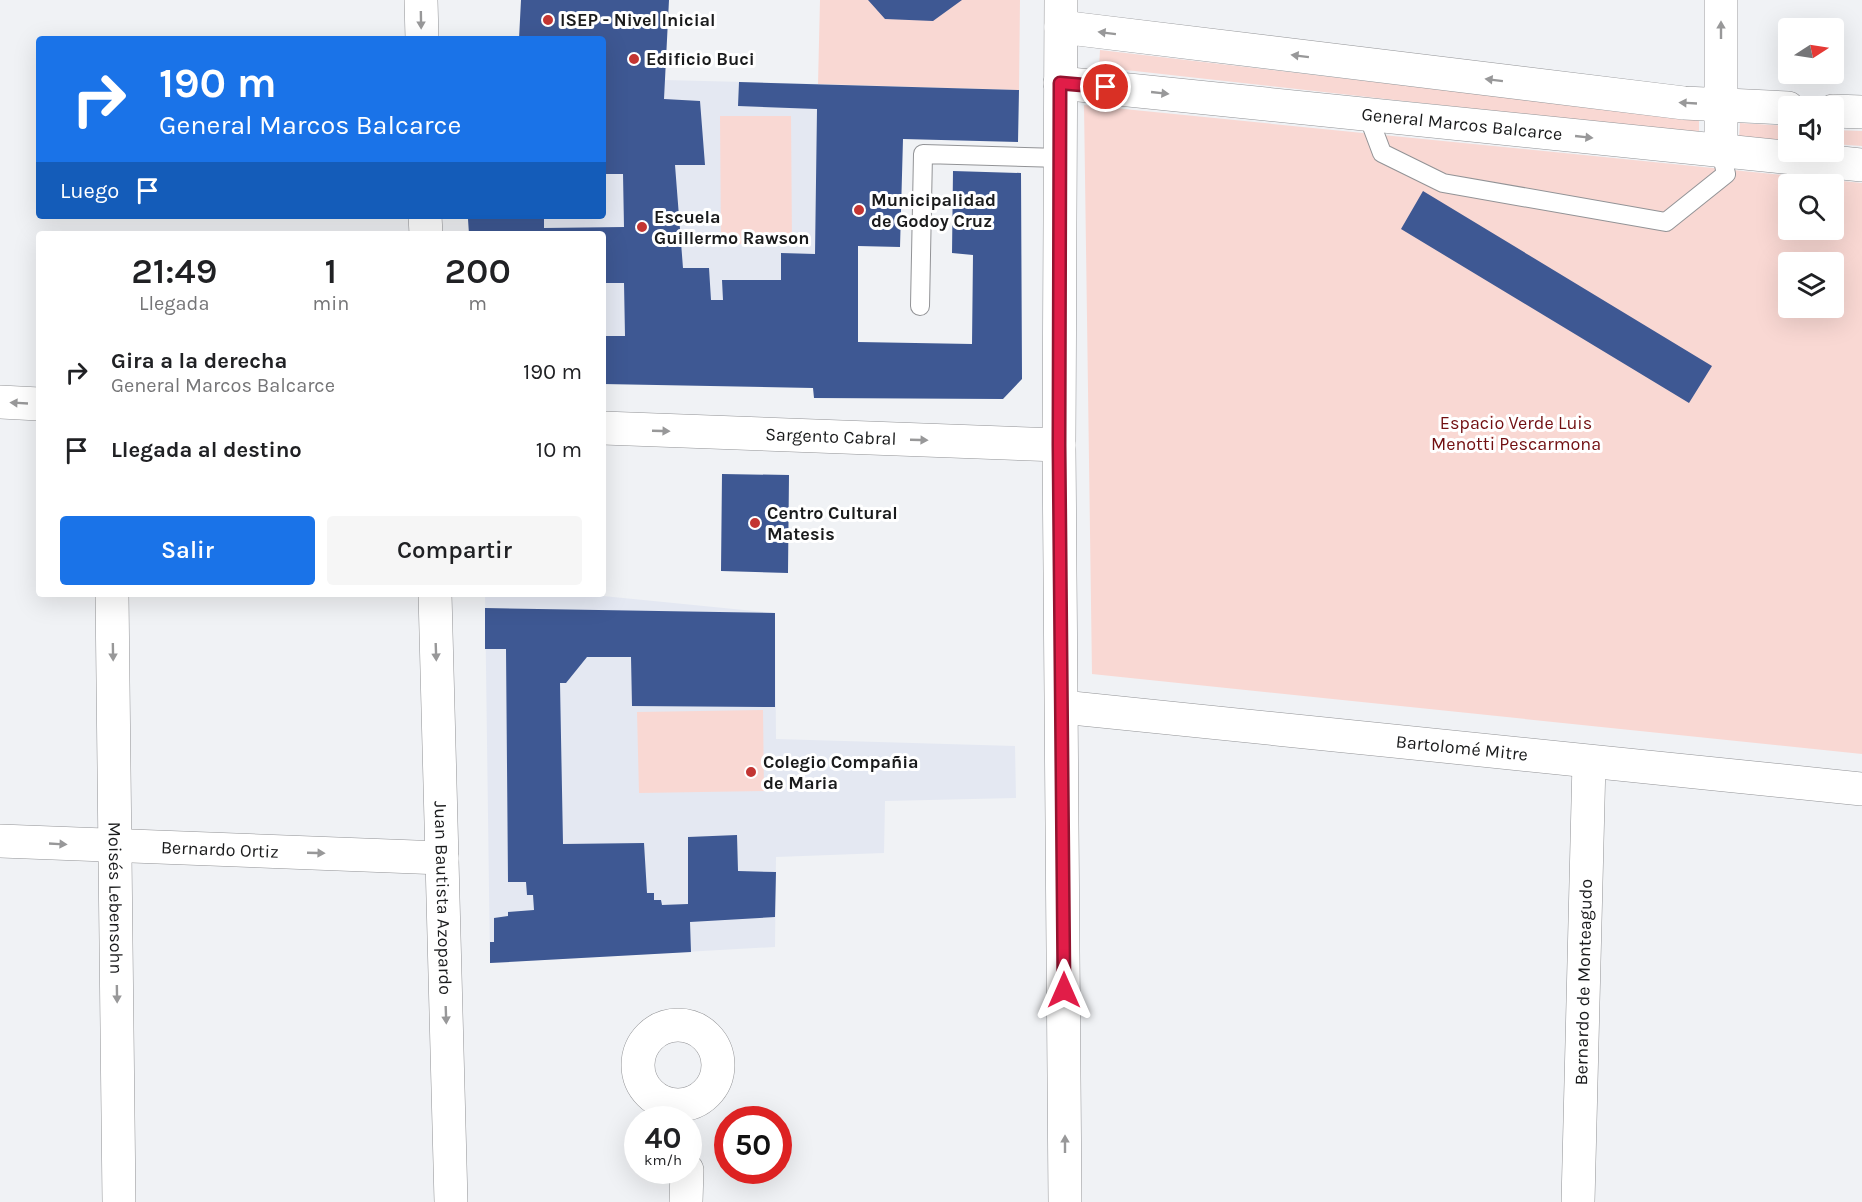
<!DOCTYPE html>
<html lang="es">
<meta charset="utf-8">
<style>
body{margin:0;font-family:Karla,sans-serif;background:#f6f6f6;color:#202124;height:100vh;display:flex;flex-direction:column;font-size:22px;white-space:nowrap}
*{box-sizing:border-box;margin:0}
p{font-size:20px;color:#757577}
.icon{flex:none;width:33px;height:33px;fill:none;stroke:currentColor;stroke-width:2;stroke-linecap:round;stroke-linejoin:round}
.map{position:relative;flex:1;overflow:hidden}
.side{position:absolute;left:36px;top:231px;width:570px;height:366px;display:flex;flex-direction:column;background:#fff;border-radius:6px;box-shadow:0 6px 24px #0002}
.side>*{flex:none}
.hud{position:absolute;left:36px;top:36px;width:570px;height:183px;border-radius:6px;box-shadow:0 6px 24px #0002;background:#1a73e8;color:#fff;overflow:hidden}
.needle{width:39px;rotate:78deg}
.tools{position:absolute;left:1778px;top:18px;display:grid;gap:12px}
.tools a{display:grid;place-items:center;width:66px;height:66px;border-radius:6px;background:#fff;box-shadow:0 6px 24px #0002;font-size:30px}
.speed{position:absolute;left:624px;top:1106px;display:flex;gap:12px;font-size:30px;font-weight:700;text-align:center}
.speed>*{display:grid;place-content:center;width:78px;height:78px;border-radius:50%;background:#fff;box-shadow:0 6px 24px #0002;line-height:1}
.speed small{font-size:15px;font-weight:400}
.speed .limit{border:9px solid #d22;background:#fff;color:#111}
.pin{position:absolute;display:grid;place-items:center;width:51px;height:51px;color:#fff;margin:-26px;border:3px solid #fff;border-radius:50%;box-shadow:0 2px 6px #0007}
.me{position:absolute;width:66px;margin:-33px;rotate:0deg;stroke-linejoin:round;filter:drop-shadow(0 0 4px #0008)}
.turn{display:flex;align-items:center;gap:21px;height:126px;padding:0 24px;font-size:27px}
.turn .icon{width:78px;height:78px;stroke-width:2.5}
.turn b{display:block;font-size:42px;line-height:51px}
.then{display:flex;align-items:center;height:57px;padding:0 24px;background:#0003;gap:12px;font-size:22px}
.eta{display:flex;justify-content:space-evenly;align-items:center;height:102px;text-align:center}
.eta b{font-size:36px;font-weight:600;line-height:42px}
.action{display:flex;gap:12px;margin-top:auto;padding:12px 24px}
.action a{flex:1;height:69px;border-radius:6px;background:#1a73e8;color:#fff;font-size:24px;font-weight:600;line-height:69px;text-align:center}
.action a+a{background:#f6f6f6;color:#202124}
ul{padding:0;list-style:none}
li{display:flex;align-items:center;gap:18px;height:78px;padding:0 24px}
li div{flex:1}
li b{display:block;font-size:22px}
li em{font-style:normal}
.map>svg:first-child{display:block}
.built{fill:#e4e8f2}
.green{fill:#f9d8d3;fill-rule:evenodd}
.building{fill:#3e5893}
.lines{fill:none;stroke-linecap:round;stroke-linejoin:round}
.service-casing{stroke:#929396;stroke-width:20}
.minor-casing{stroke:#929396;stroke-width:34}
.tertiary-casing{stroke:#929396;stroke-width:34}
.secondary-casing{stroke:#929396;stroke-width:34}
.service{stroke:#fff;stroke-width:18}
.minor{stroke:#fff;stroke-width:33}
.tertiary{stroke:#fff;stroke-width:33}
.secondary{stroke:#fff;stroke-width:33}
.oneway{fill:#989899}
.route-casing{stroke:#92132f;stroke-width:15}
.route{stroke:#e11d48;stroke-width:10}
.poi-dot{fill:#c33532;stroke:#fff;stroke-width:2}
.labels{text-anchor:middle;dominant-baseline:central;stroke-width:6;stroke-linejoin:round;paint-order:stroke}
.poi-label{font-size:18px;font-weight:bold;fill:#1a1b1c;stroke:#fff;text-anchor:start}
.street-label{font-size:18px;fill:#1a1b1c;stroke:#fff}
.park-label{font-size:18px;fill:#710f11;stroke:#fff}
</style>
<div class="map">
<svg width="1862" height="1202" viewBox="0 0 1862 1202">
<rect width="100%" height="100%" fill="#f0f2f5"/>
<path class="built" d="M664,80L818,84L815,299L603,384V234H469L468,219H477V216H603V111Z
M485,594H583L775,613L776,739L1015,746L1016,798L885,801L884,853L776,857L775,947L490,963Z"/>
<path class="green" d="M820,0H1020L1019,90L818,84Z
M1100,50L1699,120V134L1099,67Z
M1084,105L1862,183V754L1092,674ZM1788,184H1833V230H1788ZM1788,262H1833V308H1788Z
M720,116H791L792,244H721Z
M1740,123L1788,126V141L1739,137Z
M1833,130L1862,131V146L1833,144Z
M763,710L764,791L639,793L637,712Z"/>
<path class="building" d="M521,0H669L664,99L700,101L705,165H675L683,268H709L711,300H723L722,280H781V253L815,254L817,109L738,106L739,82L1019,90L1018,142L903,139L900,247L858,246V342L972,344L973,255L952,253L953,171L1021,173L1022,379L1003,399L814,398L813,388L603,384V336H625L624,283H603V234H469L468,219H477V216H544V228L624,227L623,174H603V39H519Z
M868,0H962L933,21L885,19Z
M1423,191L1712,366L1689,403L1401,229Z
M722,474L789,475L788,573L721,571Z
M485,608L775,613V707L632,706L631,657H587L566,683H560L563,844L644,843L647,893H654V900H661L662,905L688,904V837L737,835L738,871L776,872L775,917L690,922L691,952L490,963V942H494V918L508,916V912L534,910L533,895H527L526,882H508L506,649H485Z"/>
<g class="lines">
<g class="service-casing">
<path id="service" d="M1367,113L1382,153L1443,183L1666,222L1726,174L1721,151
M920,306L923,154L1060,158"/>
</g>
<g class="minor-casing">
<g id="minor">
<path d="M1721,0V151"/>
<path d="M0,402L39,404"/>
<path id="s1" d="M603,428L1059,445"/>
<path id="s2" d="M112,594L119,1202"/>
<path id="s3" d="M1062,707L1862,789"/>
<path id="s4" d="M0,841L442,858"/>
<circle cx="678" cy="1065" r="40"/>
<path d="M686,1202L687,1170"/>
<path id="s5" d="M1578,1202L1589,762"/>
</g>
</g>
<g class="tertiary-casing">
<g id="tertiary">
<path d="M421,0L422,39"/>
<path d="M425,216L426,234"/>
<path id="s6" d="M435,594L451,1202"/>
</g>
</g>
<g class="secondary-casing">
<g id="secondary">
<path d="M1061,0L1059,445L1065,1202"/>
<path d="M1061,27L1684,103L1788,108"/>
<path id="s7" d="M1060,83L1862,165"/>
<path d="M1833,111L1862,112"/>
</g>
</g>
<use href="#service" class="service"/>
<use href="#minor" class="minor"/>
<use href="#tertiary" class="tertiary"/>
<use href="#secondary" class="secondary"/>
</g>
<defs><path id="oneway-solid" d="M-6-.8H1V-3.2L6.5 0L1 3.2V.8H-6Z" transform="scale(1.5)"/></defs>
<g class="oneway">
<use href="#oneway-solid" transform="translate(421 20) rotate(89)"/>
<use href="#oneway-solid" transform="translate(1721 30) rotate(-90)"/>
<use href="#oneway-solid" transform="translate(1107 33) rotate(-173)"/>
<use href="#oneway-solid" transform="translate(1300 56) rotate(-173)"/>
<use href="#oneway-solid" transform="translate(1494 80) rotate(-173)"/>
<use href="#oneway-solid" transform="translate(1160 93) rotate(6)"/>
<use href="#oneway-solid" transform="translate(1688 103) rotate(-177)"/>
<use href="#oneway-solid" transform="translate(1584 137) rotate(6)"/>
<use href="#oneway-solid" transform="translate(19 403) rotate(-177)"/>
<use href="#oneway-solid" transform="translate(661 431) rotate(2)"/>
<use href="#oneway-solid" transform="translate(919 440) rotate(2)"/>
<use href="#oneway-solid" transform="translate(113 652) rotate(89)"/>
<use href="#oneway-solid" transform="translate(436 652) rotate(88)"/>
<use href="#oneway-solid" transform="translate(58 844) rotate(3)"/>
<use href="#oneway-solid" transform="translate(316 853) rotate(2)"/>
<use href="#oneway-solid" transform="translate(117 994) rotate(89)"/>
<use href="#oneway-solid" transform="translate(446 1015) rotate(88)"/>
<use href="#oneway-solid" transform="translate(1065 1144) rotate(-90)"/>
</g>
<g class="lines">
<g class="route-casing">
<path id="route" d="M1064,990L1059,445L1060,83L1106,87"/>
</g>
<use href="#route" class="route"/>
</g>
<g class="poi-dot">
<circle cx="548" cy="20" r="6"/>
<circle cx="634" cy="59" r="6"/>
<circle cx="859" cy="210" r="6"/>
<circle cx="642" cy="227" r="6"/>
<circle cx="755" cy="523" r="6"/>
<circle cx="751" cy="772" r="6"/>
</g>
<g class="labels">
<g class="poi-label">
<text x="560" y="20">ISEP - Nivel Inicial</text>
<text x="646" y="59">Edificio Buci</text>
<text x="871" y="200">Municipalidad<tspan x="871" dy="21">de Godoy Cruz</tspan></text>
<text x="654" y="217">Escuela<tspan x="654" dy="21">Guillermo Rawson</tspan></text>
<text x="767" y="513">Centro Cultural<tspan x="767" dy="21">Matesis</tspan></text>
<text x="763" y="762">Colegio Compañia<tspan x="763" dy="21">de Maria</tspan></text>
</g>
<g class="street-label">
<text stroke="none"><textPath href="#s7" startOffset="404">General Marcos Balcarce</textPath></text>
<text stroke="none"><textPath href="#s1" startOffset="228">Sargento Cabral</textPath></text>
<text stroke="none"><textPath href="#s3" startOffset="402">Bartolomé Mitre</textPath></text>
<text stroke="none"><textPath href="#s4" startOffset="220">Bernardo Ortiz</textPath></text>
<text stroke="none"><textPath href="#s2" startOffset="304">Moisés Lebensohn</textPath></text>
<text stroke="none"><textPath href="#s6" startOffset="304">Juan Bautista Azopardo</textPath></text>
<text stroke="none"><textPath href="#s5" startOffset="220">Bernardo de Monteagudo</textPath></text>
</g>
<g class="park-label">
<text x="1516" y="423">Espacio Verde Luis<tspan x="1516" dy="21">Menotti Pescarmona</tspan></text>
</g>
</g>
</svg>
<div class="tools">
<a><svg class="needle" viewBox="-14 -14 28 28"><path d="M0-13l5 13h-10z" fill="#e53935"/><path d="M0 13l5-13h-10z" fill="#757577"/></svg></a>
<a><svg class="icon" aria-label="sound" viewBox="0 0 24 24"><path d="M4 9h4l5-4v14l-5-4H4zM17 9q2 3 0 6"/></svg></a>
<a><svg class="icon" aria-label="search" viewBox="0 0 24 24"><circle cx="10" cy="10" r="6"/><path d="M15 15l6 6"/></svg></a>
<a><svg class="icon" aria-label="layers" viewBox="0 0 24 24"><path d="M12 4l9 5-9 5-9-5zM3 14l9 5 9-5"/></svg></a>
</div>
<div class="speed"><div>40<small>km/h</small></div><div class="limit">50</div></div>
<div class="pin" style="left:1106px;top:87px;background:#d93025"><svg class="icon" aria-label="arrive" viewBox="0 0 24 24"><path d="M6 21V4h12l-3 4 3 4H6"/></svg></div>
<svg class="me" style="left:1064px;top:990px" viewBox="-20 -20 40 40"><path d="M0-17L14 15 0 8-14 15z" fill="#e11d48" stroke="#fff" stroke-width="4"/></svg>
<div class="hud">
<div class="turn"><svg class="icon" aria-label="right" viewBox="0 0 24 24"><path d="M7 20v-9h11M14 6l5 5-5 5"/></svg><div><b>190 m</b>General Marcos Balcarce</div></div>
<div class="then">Luego<svg class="icon" aria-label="arrive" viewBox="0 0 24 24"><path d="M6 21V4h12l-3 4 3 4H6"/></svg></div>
</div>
<section class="side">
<div class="eta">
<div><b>21:49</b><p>Llegada</p></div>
<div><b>1</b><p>min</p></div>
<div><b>200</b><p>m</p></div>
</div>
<ul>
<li><svg class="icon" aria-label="right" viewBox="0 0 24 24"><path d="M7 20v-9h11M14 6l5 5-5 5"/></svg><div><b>Gira a la derecha</b><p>General Marcos Balcarce</p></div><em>190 m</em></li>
<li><svg class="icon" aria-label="arrive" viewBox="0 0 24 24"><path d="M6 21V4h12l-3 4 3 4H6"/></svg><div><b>Llegada al destino</b></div><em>10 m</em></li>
</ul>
<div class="action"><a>Salir</a><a>Compartir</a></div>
</section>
</div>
